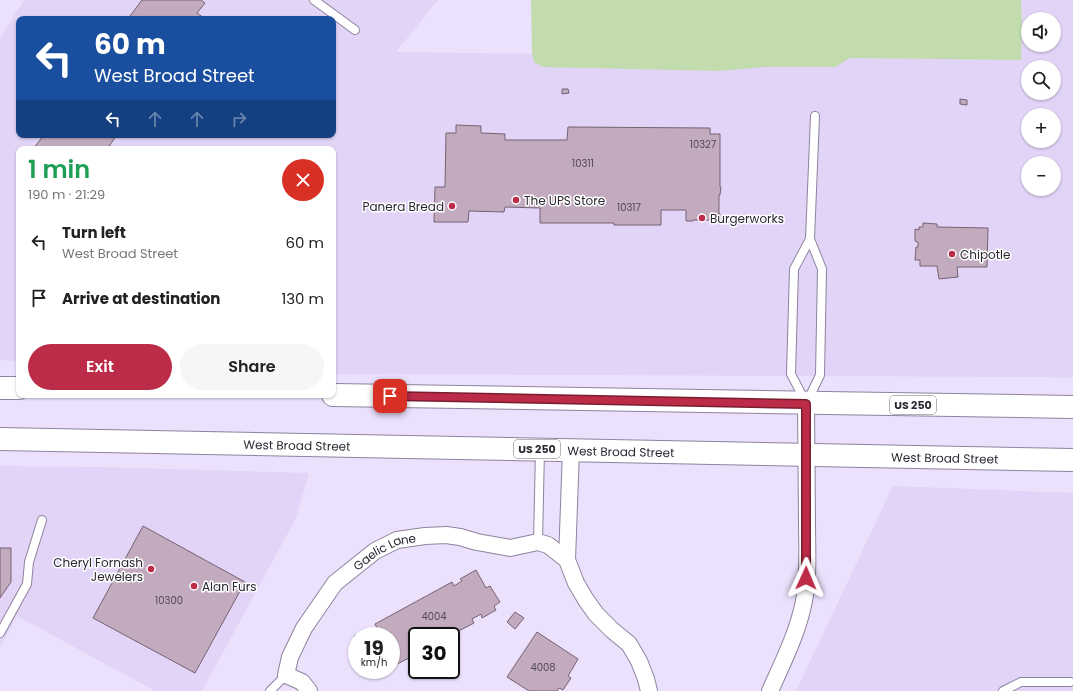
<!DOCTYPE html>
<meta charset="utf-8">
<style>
body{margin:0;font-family:Poppins,sans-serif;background:#f6f6f6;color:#222;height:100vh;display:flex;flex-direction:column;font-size:15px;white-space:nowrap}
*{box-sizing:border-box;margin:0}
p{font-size:13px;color:#767676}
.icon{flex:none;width:22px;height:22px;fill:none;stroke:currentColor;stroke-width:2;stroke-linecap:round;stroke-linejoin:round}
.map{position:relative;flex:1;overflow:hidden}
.drawer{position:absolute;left:16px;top:146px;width:320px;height:252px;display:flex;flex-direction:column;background:#fff;border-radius:8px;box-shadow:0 1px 3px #0004}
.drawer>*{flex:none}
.top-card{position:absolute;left:16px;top:16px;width:320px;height:122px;border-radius:8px;box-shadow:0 1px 3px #0004;background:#1a4fa0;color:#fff;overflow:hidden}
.tools{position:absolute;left:1021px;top:12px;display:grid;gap:8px}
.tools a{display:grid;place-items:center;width:40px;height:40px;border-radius:50%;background:#fff;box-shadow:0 1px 3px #0004;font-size:20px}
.speed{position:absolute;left:348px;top:627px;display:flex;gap:8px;font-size:20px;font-weight:700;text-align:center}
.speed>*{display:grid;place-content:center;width:52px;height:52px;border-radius:50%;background:#fff;box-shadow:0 1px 3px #0004;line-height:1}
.speed small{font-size:10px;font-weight:400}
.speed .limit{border:2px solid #111;border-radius:6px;background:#fff;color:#111}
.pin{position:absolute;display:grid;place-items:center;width:34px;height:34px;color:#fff;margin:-17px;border-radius:8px;box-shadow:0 2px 6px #0006}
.me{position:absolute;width:44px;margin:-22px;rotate:1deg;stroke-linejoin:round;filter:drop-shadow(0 0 3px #0008)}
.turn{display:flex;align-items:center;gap:14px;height:84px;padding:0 12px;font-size:18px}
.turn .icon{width:52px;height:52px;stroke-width:2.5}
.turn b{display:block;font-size:28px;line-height:34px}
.lanes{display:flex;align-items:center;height:38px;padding:0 12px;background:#0003;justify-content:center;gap:20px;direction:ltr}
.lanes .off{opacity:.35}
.round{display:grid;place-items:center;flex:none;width:42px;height:42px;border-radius:21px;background:#f6f6f6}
.head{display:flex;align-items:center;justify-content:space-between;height:68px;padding:0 12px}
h1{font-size:24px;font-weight:600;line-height:30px;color:#1e9e55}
.button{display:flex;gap:8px;margin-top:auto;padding:8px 12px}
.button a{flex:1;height:46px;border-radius:24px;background:#bc2c49;color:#fff;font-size:16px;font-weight:600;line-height:46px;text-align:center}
.button a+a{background:#f6f6f6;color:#222}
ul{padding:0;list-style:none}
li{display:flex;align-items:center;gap:12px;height:56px;padding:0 12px}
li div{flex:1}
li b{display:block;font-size:15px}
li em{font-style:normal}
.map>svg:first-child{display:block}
.built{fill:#e1d4f7;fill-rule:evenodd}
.green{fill:#c2dcae}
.building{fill:#c3abbf;stroke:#776173}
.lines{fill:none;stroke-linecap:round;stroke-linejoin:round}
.lane-casing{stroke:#8d839d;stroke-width:10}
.street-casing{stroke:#8d839d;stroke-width:18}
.primary-casing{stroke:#8d839d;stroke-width:24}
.lane{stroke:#fff;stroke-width:8}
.street{stroke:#fff;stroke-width:16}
.primary{stroke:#fff;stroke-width:22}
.route-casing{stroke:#7a1d2f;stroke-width:10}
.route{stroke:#bc2c49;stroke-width:7}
.poi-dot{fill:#bc2c49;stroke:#fff;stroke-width:1.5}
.labels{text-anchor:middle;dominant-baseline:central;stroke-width:3;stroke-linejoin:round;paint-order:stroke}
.number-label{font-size:10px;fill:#514955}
.shield{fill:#fff;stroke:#6b6870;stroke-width:1}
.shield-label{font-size:11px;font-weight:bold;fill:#2b2832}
.poi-label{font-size:12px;fill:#2b2832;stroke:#fff;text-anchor:start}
.street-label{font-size:12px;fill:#2b2832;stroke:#fff}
</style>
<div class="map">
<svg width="1073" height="691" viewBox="0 0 1073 691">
<rect width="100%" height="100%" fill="#ebe1fd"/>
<path class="built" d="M24,0H438L396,52L1020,60L1022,20L1021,0H1073V378L1038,377L333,374V149H19V361L0,360V38ZM19,19H333V135H19ZM1028,19H1054V45H1028ZM1028,67H1054V93H1028ZM1028,115H1054V141H1028ZM1028,163H1054V189H1028Z
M0,466L99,467L309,473L296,518L202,691H155L17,616L0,647Z
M893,486L1073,493V691H796Z"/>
<path class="green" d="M531,0H1021L1022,20L1021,60L850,58L835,67H764L719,71L543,67L534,62L532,53Z"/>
<path class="building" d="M142,0H201L205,3L197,13L204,18L203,19H134L130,16Z
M562,89H568L569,93L562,94Z
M960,99L967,100V105L960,104Z
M456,125L481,126V133L505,134V140H567L568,127L710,128V134H720V187H721L720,195H719V214H720V222H716V220H693V221H686V210H661V225H614V223H540V208L505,207L504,212L469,211L468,222H434L435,187H445L446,133H456Z
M44,135H117L107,149H33Z
M923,223L937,224V227L988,228L987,267H957L958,277L939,279L937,266H920V260H915L916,247H918V242L915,241V229L919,230V227H923Z
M143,526L245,582L195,673L93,618Z
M0,548H11V582L0,598Z
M476,570L486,588L490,586L500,602L494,606L496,610L482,618L481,614L472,619L474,623L449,636H417V654L397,664L395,660L391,663V636H357V642L354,636L368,629L370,633L377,628L375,624L452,582L454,586L462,581L460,579Z
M515,612L524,618L515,629L507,622Z
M537,632L578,659L568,676L571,678L563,690L559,688L557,691H529L507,677Z
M363,670H386L376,675L374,672L367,676Z"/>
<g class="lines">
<g class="lane-casing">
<path id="lane" d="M314,0L355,30
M808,400L820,375L822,269L810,239L815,116
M805,401L791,374L794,269L810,239
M538,542L540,450
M0,633L27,584L29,562L42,520
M270,691L286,675
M1003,691L1021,682H1070"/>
</g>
<g class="street-casing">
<g id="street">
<path d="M567,560L571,450"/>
<path id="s1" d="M309,691L302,682L286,675L290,657L304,628L335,583L375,551L397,540L425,536L446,535L460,537L477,542L510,548L538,542L548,545L567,560L576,583L586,600L596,614L612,630L629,644L639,661L646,679L649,691"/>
<path d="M770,691C783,662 798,632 804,601C809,575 807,548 807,522C807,482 806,443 806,404"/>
</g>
</g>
<g class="primary-casing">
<g id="primary">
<path d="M0,388H19"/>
<path d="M333,395L1073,407"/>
<path id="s2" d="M0,439L1073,460"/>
</g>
</g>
<use href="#lane" class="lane"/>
<use href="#street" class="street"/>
<use href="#primary" class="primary"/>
</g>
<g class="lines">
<g class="route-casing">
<path id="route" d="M390,396L806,404V578"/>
</g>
<use href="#route" class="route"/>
</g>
<g class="poi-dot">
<circle cx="516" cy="200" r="4"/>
<circle cx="452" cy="206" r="4"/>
<circle cx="702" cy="218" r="4"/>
<circle cx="952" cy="254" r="4"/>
<circle cx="151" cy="569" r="4"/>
<circle cx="194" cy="586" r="4"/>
</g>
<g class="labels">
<g class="number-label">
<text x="703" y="144">10327</text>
<text x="583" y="163">10311</text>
<text x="629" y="207">10317</text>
<text x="169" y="600">10300</text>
<text x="434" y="616">4004</text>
<text x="543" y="667">4008</text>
</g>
<g class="shield">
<rect x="890" y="396" width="46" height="18" rx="3"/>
<rect x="514" y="440" width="46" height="18" rx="3"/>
</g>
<g class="shield-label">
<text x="913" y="405">US 250</text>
<text x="537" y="449">US 250</text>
</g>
<g class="poi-label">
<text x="524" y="200">The UPS Store</text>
<text x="444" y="206" text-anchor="end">Panera Bread</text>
<text x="710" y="218">Burgerworks</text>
<text x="960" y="254">Chipotle</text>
<text x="143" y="562" text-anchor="end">Cheryl Fornash<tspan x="143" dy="14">Jewelers</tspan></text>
<text x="202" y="586">Alan Furs</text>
</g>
<g class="street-label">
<text stroke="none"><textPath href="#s2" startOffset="297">West Broad Street</textPath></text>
<text stroke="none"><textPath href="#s2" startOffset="621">West Broad Street</textPath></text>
<text stroke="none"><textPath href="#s2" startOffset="945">West Broad Street</textPath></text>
<text stroke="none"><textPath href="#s1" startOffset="194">Gaelic Lane</textPath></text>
</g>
</g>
</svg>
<div class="tools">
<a><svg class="icon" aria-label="sound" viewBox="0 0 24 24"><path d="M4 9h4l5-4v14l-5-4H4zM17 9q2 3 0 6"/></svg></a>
<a><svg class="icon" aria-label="search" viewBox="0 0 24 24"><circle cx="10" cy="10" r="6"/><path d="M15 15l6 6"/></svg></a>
<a>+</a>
<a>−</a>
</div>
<div class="speed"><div>19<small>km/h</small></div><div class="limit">30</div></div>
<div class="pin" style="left:390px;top:396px;background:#d93025"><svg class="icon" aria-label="arrive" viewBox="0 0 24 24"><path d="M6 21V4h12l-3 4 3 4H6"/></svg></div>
<svg class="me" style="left:806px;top:578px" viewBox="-20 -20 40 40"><path d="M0-17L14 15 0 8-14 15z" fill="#bc2c49" stroke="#fff" stroke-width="4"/></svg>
<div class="top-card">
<div class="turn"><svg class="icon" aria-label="left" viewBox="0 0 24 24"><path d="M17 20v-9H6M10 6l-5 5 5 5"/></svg><div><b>60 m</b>West Broad Street</div></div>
<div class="lanes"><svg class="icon" aria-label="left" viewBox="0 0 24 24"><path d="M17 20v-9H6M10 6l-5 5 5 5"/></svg><svg class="icon off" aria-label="ahead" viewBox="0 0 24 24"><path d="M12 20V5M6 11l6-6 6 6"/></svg><svg class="icon off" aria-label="ahead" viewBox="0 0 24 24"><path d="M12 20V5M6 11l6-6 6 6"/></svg><svg class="icon off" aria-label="right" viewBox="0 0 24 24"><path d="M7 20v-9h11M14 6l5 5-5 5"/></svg></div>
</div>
<section class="drawer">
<div class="head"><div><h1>1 min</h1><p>190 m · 21:29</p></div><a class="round" style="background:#d93025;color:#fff"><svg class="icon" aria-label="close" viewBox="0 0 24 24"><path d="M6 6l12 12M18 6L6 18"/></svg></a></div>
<ul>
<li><svg class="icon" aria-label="left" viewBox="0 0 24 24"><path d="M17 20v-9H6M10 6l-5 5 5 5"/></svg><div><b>Turn left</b><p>West Broad Street</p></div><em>60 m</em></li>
<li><svg class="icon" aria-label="arrive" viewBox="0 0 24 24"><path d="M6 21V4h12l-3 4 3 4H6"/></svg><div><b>Arrive at destination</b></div><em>130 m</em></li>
</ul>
<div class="button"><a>Exit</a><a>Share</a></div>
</section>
</div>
